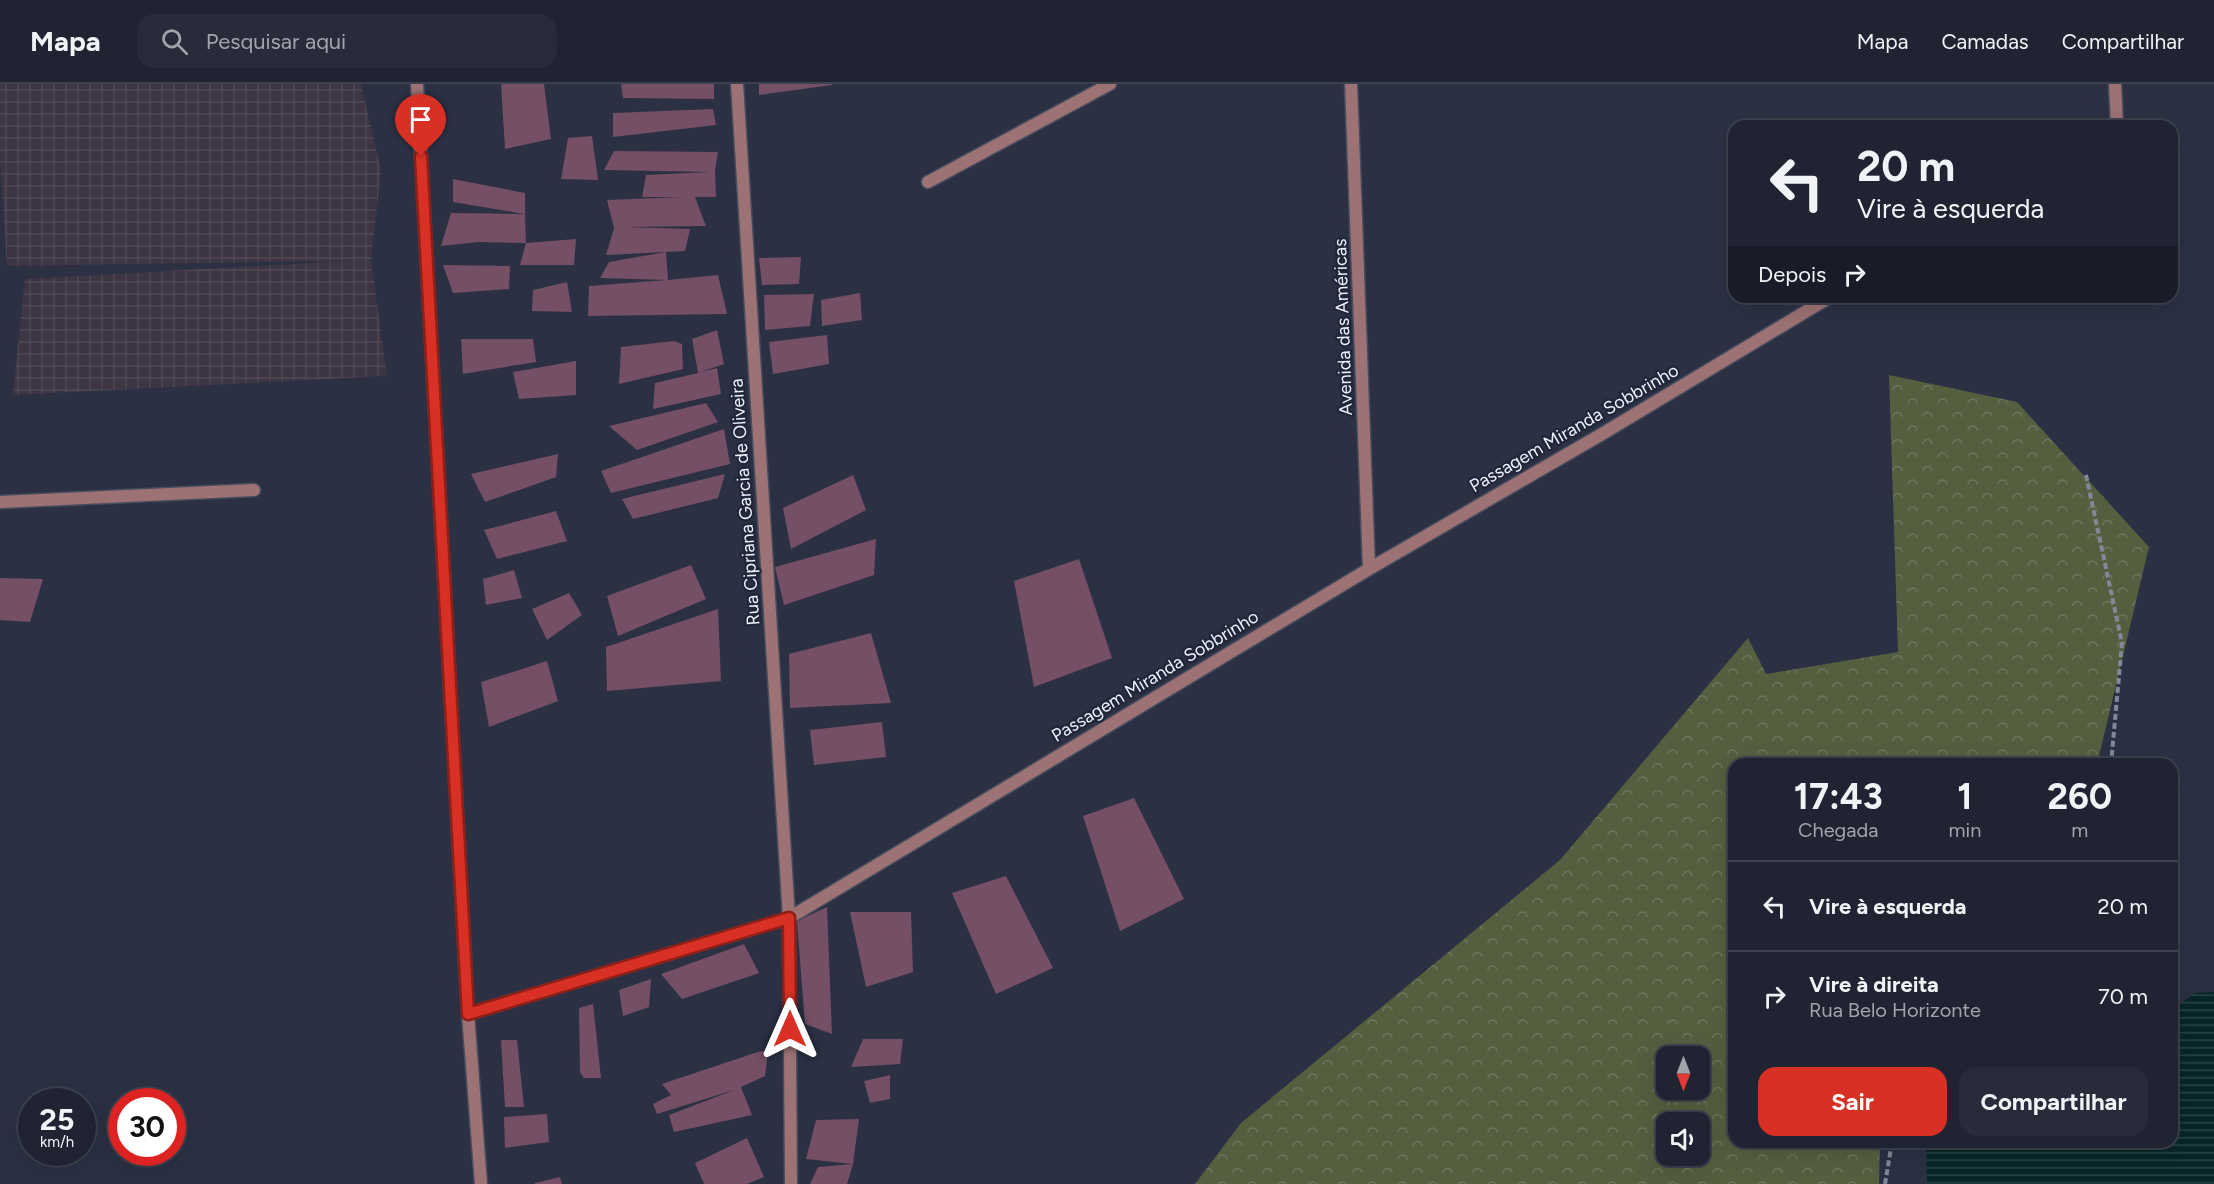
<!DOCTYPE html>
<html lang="pt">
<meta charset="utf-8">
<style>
body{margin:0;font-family:Figtree,sans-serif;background:#282c3a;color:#f1f3f6;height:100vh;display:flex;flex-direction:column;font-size:22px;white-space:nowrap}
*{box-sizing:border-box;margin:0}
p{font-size:20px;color:#a2a4ac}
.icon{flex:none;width:33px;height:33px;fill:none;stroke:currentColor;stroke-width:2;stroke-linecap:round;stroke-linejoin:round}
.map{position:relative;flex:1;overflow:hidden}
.drawer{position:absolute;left:1728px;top:674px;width:450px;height:390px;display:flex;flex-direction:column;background:#202432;border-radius:18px;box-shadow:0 6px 24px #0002,0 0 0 2px #3d414d}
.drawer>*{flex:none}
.hud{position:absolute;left:1728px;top:36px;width:450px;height:183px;border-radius:18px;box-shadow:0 6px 24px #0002,0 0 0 2px #3d414d;background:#202432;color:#f1f3f6;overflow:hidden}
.needle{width:39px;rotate:180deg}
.fabs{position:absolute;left:1656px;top:962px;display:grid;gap:12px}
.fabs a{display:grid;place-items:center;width:54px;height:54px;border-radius:12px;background:#202432;box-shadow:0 6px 24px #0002,0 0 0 2px #3d414d;font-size:30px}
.speed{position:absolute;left:18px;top:1004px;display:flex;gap:12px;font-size:30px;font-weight:700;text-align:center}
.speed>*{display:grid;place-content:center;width:78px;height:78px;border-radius:50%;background:#202432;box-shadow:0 6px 24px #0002,0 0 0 2px #3d414d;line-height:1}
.speed small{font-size:15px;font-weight:400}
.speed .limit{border:9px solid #d22;background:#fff;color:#111}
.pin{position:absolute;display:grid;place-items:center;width:51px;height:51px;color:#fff;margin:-62px -26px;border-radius:50% 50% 50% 0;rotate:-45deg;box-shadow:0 0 6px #0007}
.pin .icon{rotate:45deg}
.me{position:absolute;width:66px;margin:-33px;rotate:0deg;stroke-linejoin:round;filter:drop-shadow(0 0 4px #0008)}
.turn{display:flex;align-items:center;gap:21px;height:126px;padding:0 30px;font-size:27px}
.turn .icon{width:78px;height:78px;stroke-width:2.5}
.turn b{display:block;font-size:42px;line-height:51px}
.then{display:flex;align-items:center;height:57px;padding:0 30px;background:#0003;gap:12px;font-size:22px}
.eta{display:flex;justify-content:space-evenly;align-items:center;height:102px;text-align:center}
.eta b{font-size:36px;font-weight:700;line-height:42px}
.action{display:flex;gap:12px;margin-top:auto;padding:12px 30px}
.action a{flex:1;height:69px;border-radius:18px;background:#d93025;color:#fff;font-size:24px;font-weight:700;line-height:69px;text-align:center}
.action a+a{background:#282c3a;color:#f1f3f6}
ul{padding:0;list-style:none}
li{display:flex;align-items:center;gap:18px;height:90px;padding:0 30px;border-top:2px solid #3d414d}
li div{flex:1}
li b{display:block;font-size:22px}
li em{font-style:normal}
header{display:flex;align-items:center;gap:36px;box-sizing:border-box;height:84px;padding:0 30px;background:#202432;border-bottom:2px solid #3d414d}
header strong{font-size:28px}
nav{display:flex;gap:33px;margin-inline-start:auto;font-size:21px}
.search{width:420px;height:54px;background:#282c3a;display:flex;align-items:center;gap:15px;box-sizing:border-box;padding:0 21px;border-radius:18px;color:#a2a4ac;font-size:22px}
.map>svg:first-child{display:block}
.industrial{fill:url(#industrial-grid)}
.forest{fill:url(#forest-crowns);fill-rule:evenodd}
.water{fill:url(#water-rules)}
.building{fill:#744f65}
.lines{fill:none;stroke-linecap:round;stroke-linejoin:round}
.service-casing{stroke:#464b5d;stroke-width:15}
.minor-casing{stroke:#464b5d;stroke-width:15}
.path{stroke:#838898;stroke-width:4;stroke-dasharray:6 3;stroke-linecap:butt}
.service{stroke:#9c7274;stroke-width:12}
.minor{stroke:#9c7274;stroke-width:12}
.route-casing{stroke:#8d1f18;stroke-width:15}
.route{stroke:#d93025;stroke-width:10}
.labels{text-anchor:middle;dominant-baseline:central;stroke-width:4.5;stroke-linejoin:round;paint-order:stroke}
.street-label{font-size:18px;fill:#edf1fe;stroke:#212639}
</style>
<header>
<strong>Mapa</strong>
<div class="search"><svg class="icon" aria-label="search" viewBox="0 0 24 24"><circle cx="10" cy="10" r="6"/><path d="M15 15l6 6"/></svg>Pesquisar aqui</div>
<nav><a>Mapa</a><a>Camadas</a><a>Compartilhar</a></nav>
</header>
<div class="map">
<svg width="2214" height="1100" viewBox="0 0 2214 1100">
<defs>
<pattern id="industrial-grid" width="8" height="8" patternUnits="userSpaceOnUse" patternTransform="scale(1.5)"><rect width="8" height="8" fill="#3d3444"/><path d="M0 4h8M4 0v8" fill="none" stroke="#504857"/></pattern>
<pattern id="forest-crowns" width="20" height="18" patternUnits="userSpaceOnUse" patternTransform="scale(1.5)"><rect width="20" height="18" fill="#565e40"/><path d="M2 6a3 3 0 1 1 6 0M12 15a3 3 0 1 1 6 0" fill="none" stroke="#6f765d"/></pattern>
<pattern id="water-rules" width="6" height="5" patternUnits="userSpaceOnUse" patternTransform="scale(1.5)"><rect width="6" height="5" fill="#072527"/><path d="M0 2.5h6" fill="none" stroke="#2b4547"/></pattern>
</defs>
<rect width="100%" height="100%" fill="#2b3043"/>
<path class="industrial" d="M0,0H361L381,86L371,176L387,292L13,311L25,195L346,177L7,182L0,75Z"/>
<path class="forest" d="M1889,291L2017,318L2149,463L2099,672L2092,679L1734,680V1058H1880L1879,1100H1195L1241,1039L1560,776L1748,554L1766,590L1898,568ZM1666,972H1700V1005H1666ZM1666,1038H1700V1071H1666Z"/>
<path class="water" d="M2214,908V1100H1927L1926,1058H2172V922L2179,921L2195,909Z"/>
<path class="building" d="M501,0H544L551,55L505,65Z
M621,0H714V15L623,14Z
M759,0H832V1L759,11Z
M713,25L716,41L613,53V29Z
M592,52L598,96L561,95L568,54Z
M614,67L718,68L715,87L716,113H695L706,142L627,143L690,145L685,167L606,171L614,144L607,116L681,113H642L646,91L709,88L604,86Z
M453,95L525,109V130L453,118Z
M451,129L525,130L526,159L478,158L441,162Z
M576,155L574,181H520L526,159Z
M666,168L668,196L718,191L727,230L588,232L589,202L666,196L600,194L609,178Z
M801,173L799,200L762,201L759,174Z
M443,181L510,182L509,205L453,209Z
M567,198L572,228L532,227L533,206Z
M860,209L862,236L822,242L821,216Z
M814,210L810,242L765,246L764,211Z
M717,246L724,280L701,288L717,284L721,310L653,325L655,299L698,289L692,255Z
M827,251L829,280L773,290L769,258Z
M461,255H533L536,278L463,290Z
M674,257L682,260L683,285L619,300L621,263Z
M576,277V311L519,315L513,288Z
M706,319L718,338L637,366L609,342Z
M724,345L730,380L611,409L601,387Z
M558,370L556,393L485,418L471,390Z
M725,390L718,414L633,435L622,415Z
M853,391L866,426L791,465L783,424Z
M556,427L567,457L497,475L484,446Z
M876,455L874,491L784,521L775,483Z
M1079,475L1112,574L1034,603L1014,497Z
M691,481L706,515L618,552L607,512Z
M514,486L522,514L486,521L483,495Z
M0,494L43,495L30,538L0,536Z
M569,509L582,531L547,556L532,525Z
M718,525L721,597L607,607L606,563Z
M871,549L891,619L790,624L789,570Z
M547,577L558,617L489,643L481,598Z
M882,638L886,673L814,681L810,646Z
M1134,714L1184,815L1120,847L1083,732Z
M1006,792L1053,884L996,910L952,809Z
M827,823L832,950L805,940L797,837Z
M850,828H911L913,888L866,903Z
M744,860L759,889L682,915L661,890Z
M651,895L649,923L623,932L619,906Z
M593,920L601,994H584L580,988L579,924Z
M863,955H903L900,980L851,983Z
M501,956H517L524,1023H505Z
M761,967L768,968L765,992L741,1003L752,1031L674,1048L669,1031L734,1006L657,1030L653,1020L671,1011L662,1000Z
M890,991V1015L870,1019L864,997Z
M547,1030L549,1058L505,1064L504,1033Z
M859,1035L853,1080L847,1100H810L818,1083L853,1080L806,1075L816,1036Z
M747,1054L764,1093L747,1100H704L695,1079Z
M560,1093L562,1100H535V1099Z"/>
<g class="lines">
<g class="service-casing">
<path id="service" d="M0,418L254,406"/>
</g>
<g class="minor-casing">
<path id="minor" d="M417,0L468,930L481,1100
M737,0L789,834L791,1100
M1351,0L1369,485
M2115,0L2117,42
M928,98L1110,0
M468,930L789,834L1369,485L1602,350L1830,213"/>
</g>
<path class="path" d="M2086,391L2122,559L2111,680
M1885,1100L1892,1058"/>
<use href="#service" class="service"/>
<use href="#minor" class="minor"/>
</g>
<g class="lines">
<g class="route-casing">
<path id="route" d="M421,72L468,930L789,834L790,945"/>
</g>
<use href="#route" class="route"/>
</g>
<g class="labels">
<g class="street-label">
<text transform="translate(1343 243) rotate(-92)">Avenida das Américas</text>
<text transform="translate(1574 344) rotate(-30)">Passagem Miranda Sobbrinho</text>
<text transform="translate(745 418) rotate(-94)">Rua Cipriana Garcia de Oliveira</text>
<text transform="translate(1155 592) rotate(-31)">Passagem Miranda Sobbrinho</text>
</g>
</g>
</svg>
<div class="fabs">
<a><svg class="needle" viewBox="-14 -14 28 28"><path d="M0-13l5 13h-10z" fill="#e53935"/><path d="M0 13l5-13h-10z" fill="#a2a4ac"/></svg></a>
<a><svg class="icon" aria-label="sound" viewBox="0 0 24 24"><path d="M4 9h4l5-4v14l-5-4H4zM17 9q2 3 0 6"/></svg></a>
</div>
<div class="speed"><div>25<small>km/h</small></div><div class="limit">30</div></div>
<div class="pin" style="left:421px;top:72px;background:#d93025"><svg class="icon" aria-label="arrive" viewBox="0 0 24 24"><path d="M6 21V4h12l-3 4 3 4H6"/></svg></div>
<svg class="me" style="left:790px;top:945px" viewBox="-20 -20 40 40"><path d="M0-17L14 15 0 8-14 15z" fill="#d93025" stroke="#fff" stroke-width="4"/></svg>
<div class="hud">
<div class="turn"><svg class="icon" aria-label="left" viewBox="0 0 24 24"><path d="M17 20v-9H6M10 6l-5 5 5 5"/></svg><div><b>20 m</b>Vire à esquerda</div></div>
<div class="then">Depois<svg class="icon" aria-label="right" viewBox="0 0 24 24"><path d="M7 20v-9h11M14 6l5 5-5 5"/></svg></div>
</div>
<section class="drawer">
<div class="eta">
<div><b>17:43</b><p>Chegada</p></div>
<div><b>1</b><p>min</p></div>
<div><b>260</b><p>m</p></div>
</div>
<ul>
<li><svg class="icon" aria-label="left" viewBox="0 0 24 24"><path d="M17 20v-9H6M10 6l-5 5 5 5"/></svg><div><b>Vire à esquerda</b></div><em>20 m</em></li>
<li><svg class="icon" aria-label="right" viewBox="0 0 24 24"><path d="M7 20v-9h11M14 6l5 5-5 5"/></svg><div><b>Vire à direita</b><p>Rua Belo Horizonte</p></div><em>70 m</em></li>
</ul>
<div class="action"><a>Sair</a><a>Compartilhar</a></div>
</section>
</div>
